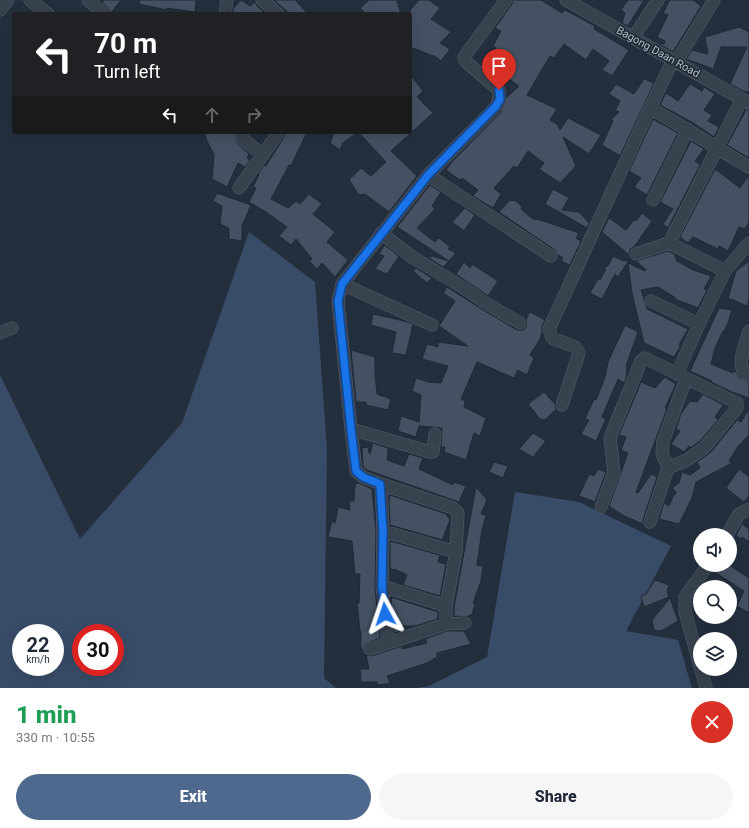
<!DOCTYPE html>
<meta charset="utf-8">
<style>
body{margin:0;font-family:Roboto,sans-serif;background:#f6f6f7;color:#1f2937;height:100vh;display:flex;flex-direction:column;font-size:15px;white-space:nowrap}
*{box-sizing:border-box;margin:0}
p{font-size:13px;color:#747a83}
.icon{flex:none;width:22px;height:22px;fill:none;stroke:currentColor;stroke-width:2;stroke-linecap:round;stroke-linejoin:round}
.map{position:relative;height:688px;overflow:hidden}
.sheet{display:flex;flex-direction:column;background:#fff;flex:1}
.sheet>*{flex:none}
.hud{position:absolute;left:12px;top:12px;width:400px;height:122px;border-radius:4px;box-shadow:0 4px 16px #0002;background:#202124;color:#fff;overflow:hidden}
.buttons{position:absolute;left:693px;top:528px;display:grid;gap:8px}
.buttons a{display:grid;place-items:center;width:44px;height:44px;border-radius:50%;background:#fff;box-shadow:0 4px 16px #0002;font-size:20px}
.speed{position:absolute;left:12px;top:624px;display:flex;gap:8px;font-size:20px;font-weight:700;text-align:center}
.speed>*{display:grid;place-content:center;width:52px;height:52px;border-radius:50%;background:#fff;box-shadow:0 4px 16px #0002;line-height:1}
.speed small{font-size:10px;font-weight:400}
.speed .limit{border:6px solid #d22;background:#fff;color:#111}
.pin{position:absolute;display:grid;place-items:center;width:34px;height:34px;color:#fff;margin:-41px -17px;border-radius:50% 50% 50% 0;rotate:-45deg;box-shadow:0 0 4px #0007}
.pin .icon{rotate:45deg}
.me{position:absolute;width:44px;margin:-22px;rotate:355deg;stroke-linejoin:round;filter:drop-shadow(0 0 3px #0008)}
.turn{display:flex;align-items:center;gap:14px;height:84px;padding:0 16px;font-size:18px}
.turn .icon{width:52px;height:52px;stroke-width:2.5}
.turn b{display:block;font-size:28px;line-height:34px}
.lanes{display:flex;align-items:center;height:38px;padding:0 16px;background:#0003;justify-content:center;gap:20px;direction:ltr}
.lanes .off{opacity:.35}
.round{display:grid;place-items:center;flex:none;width:42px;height:42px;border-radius:21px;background:#f6f6f7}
.overview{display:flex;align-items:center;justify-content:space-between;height:68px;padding:0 16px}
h1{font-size:24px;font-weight:800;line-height:30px;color:#1e9e55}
.button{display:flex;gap:8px;margin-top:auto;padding:8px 16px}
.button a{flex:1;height:46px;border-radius:24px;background:#4f688e;color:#fff;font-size:16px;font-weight:800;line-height:46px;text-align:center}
.button a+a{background:#f6f6f7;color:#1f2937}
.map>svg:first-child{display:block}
.water{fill:#394c67;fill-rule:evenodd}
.building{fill:#455162;stroke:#1f2835}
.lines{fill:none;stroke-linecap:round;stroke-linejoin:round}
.minor-casing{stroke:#565f6c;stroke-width:13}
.minor{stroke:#38414e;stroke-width:12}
.route-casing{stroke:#114b97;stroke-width:10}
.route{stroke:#1a73e8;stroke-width:7}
.labels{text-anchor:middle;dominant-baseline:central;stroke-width:3;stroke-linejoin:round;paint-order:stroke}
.street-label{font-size:11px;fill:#b4bcc9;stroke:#1d2633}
</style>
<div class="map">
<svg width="749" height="688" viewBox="0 0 749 688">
<rect width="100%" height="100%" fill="#242f3e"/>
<path class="water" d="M249,232L315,282L327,449L324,678L336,688H0V375L80,539L182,423ZM21,633H55V667H21ZM81,633H115V667H81Z
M515,492L579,502L671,546L626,631L678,640L692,688H417L429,686L487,657Z"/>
<path class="building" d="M104,0H121L111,13L109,9L102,3Z
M140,0H196L195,12L167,8V10L139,4Z
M241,0L250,6L255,2L257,6L265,13L264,14H233V9Z
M274,0H295L308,14H290Z
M369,0H397L401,14H366L360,8Z
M419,0H429L440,8L431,19L451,32L440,43L450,49L441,61L436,57L410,47V10Z
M513,0H541L562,13L565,10L595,26L594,29L629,50L612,76L602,70L609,61L593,49L586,60L564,44L554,58L550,56L527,95L557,109L550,120L558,125L560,130L568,118L601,135L589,154L563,137L576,166L560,183L539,169L544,163L528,151L517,168L514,166L494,188L501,194L493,208L473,196L478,190L462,178L460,180L446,170L452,162L501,112L506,98L519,86L488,64L489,56L496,48L493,46L501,31L495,28L512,4Z
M628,0H644L628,26L622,23L625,13L621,10Z
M670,0H693L701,6L673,52L661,45V43L664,44L665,41L657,37L668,15L663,13Z
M739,27L749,32V92L743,91L730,84L747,47H721L712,72L711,68L686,59L692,50L708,54L705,37Z
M410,74L423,91L417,97L433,113L391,151L417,176L389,212L365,194L359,195L349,180L361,168L371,176L386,162L358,132L343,143L340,150L330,143L334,132H410Z
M644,79L654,83L620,156L602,145L613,121L611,120L619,112L615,110L620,101L609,94L616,84L634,94Z
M690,84L702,91L704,87L715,94L704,110L712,115L708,121L719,127L714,137L692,122L660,105L666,93L678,101Z
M746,110H749V158L727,145Z
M653,119L678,133L647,195L634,187L641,178L629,171Z
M205,132H233L239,145L249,154L247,158L250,160L245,167L238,163L227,187L212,179L214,155L206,139Z
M287,132H307L291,166L289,165L271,199L288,208L296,201L300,204L309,194L322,204L313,214L335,232L327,242L348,260L335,277L322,263L317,269L309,261L312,259L296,239L291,245L279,236L287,227L266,212L249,202L256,188L253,187L259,174H258L264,165L266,166Z
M691,141L704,149L695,161L700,165L668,228L663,224L673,209L660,202Z
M715,169L740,188L749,175V222L745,229L739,227L728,251L719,246L718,249L693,237L688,243L680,237Z
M430,185L441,192L432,206L435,209L417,228L435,242L439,238L450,247L448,249L456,253L449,261L397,227Z
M553,189L569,198L562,210L579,212L589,223L587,228L545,204Z
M217,193L251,205L242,226V241L229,239V228L220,224L222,206L213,201Z
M510,200L516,201L522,207L521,209L530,217L536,220L537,219L579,233L576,238L581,241L570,265L561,261L563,258L558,255L555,250L499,212Z
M465,208L475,215L464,231L452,222Z
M642,213L652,221L634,247L630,249L629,255L602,232L609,218L626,230L634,220L636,221Z
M383,244L399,256L387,274L375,269L384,256L379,254L384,246Z
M668,251L674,254L677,261L693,270L711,276L704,289L707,290L698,308L675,299L676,298L658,287L641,290L647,309L688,329L679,345L680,347L674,357L644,343L632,293L628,263L645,271L646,270L636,261Z
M432,256L449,261L443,267L429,258Z
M613,256L624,261L629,260L618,277L615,274L602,299L590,293L598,279L600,280L606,269L604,267L608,266Z
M749,261V299L747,306L728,298L736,271Z
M464,262L470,268L472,264L498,281L488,296L456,274Z
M416,268L432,278L427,283L413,271Z
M447,287L480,308L517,330H523L526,327L527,323L526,319L530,312L545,320L542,326V332L540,339L530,355L534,358L527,375L518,370L514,378L477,362L461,399L465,401L464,407L486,418L480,436L474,433L466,460L444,452L445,447H441L442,428L419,426L416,437L398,431L401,416L419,422L421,395L412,391L416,378L428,382L441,383L448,366L422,359L427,344L438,347V342L468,346L439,326L455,301L443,293Z
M719,308L732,310L728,323L724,331H723L715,348L711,364L733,373V371L736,372L740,378L749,383V398L732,392L711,382L712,381L690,371Z
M373,314L404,321L413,324L406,355L392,353L396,332L371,325Z
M625,325L638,332L626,366L627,367L626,379L624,383L618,379L602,417L606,419L596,441L581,434L589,420L585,419L594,399L596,400L605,377L608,362Z
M351,350L375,357V373L377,394L391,399L388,410L366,405V402H356Z
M665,377L676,384L665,408L667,409L636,492L638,493L651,474L657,477L643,520V524L624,516L609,506L628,453L621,450L626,437L619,435L641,382L655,388Z
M544,392L555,404L556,409L545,420L540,419L528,404Z
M703,394L723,405L715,417L718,420L700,441L690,448L689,446L684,452L671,444L680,431L676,429L681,414L690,401L697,402Z
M749,409V435L738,446L729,461L732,463L696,482L692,498L679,524L659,519L664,503L669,506L674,494L675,495L676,492L672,488L679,483L682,472L690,475L700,468L697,462L711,452L737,420L741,422Z
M533,433L546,441L533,457L519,449Z
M373,443L388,448L387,460L404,466L409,454L423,458L419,469L453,485L454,482L466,486L459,502L367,470L363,467L362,448L368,447L369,453L370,454Z
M494,462L508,466L503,478L489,472Z
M598,469L606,472L595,502L579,496L589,474L594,476Z
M739,469L749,477V496L744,502L726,488Z
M359,483L372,489L376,531L375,587L380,638L365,644L363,650L361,648V631H360L357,603H359L360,574H355L352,541L328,537L332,521L335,523L338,507L350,510L349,501H354L355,484Z
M476,487L487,500L481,514L486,515L482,530L477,565L483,566L481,581L473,603H475L472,615H469V617L454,616V607Z
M390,495L446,514L450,520L442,540L446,541L390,525L389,499Z
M742,524L749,529V542L742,537L741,539L736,535Z
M390,541L440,555L438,562L446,564L440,596L403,585L407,575L397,570L390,569Z
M715,565H729L749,578V613L737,606L744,591L713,571Z
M655,580L669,585L667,591L669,597L644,607L641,596L646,594Z
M391,597L438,612V619L415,626H402V631L394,633Z
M670,598L678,621L661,631L654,630L652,620Z
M447,631H464L471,644L437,653V657L427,663L387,676L390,683L378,685L377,682H361L360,669H369L366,655L372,656L402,646V649L427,643L425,639Z"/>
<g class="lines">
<g class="minor-casing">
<path id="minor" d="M30,0L48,14
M88,0L104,14
M262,0L278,14
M566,0L749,103
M0,10L8,0
M225,14L227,0
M633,38L658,0
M676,62L714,0
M650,108C684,127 716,148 749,167
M240,132L245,141L263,155
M428,175L551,256
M239,188L279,132
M653,200L688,129
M381,233L412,257L464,288L484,302L520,323
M669,243L742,99
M636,254L669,243L725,271
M342,284L432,325
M651,301L699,324
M749,331C746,344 733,368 749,376
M0,333L12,328
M677,374L699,324L725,271L749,243
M562,405L579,353L575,347L552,338L549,329L650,108L673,60
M351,429L430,452H433L435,434
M381,484L383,531L382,586L388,643
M601,507L614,472L610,438L641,361L645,358L737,403V408L705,447L687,460L668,468L662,453L663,441L686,379
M650,522L668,468
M383,531L456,552
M727,535L739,514L749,509
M382,586L446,606
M446,624V606L456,552L458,513L453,508L381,484L363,477L356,471L351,429L338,301L342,284L428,175L496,107L499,99V90L465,61L464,57L506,0
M370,649L446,624L465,623
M700,667L685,611V597L708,565
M701,669L706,688"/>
</g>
<use href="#minor" class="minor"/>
</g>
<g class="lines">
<g class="route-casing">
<path id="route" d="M385,614L382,586L383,531L380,484L363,477L356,471L351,429L338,301L342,284L428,175L496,106L500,99L499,90"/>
</g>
<use href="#route" class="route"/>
</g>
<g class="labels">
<g class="street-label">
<text transform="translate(658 52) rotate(29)">Bagong Daan Road</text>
</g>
</g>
</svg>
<div class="buttons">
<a><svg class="icon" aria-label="sound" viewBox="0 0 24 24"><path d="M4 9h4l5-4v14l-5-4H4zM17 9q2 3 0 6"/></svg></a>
<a><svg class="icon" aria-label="search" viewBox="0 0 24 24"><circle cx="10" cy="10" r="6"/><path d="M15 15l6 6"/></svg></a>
<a><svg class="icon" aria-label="layers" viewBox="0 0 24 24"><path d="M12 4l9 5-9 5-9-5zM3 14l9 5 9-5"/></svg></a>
</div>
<div class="speed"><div>22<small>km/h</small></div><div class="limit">30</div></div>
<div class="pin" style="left:499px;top:90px;background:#d93025"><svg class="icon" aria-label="arrive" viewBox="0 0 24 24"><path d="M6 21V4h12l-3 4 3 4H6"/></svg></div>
<svg class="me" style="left:385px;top:614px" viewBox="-20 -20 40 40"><path d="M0-17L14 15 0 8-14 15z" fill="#1a73e8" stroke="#fff" stroke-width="4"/></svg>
<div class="hud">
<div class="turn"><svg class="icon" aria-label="left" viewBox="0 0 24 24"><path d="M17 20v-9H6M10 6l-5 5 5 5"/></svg><div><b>70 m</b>Turn left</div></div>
<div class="lanes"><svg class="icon" aria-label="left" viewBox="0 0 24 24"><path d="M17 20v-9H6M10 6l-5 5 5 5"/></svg><svg class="icon off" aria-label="ahead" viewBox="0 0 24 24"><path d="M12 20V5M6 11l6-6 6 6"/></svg><svg class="icon off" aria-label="right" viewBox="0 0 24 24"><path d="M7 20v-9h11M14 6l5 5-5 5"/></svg></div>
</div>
</div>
<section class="sheet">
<div class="overview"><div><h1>1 min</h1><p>330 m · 10:55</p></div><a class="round" style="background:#d93025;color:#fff"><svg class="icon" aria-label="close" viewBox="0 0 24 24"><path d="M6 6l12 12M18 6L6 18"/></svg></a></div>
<div class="button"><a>Exit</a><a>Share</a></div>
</section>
